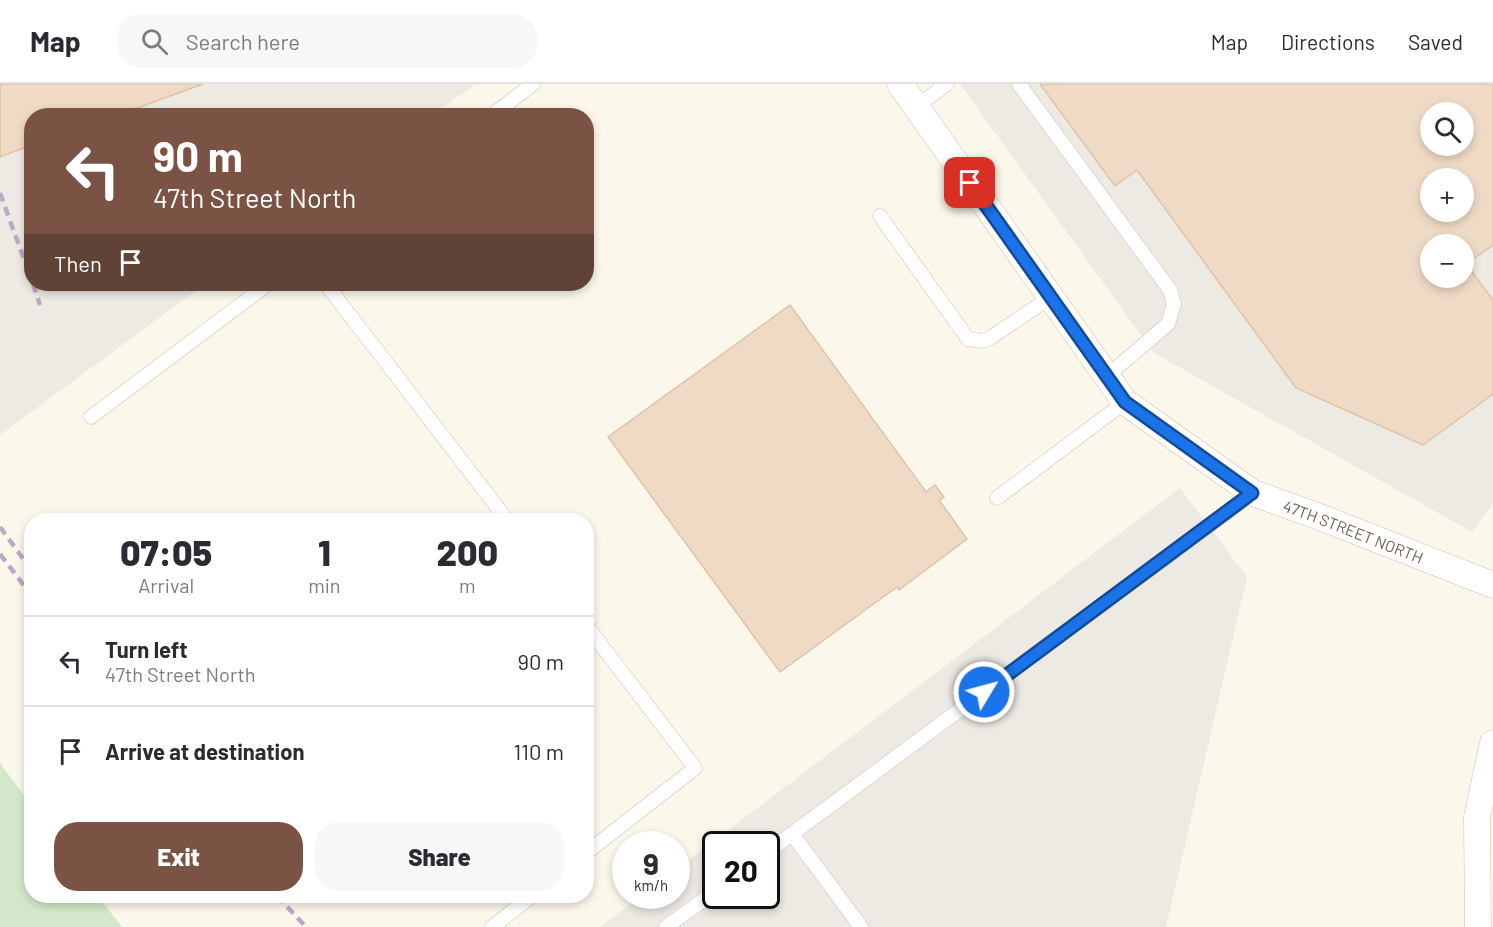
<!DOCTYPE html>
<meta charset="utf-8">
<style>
body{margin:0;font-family:Barlow,sans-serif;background:#f7f7f7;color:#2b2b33;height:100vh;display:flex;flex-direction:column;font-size:22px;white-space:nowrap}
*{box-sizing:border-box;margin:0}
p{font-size:20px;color:#7c7c81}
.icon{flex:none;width:33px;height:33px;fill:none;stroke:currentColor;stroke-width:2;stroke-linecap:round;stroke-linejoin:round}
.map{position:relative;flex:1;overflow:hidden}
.panel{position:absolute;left:24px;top:429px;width:570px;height:390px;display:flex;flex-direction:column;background:#fff;border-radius:24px;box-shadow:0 3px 9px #0003}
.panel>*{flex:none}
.top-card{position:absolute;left:24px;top:24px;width:570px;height:183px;border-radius:24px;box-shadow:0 3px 9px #0003;background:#7a5345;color:#fff;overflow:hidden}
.fabs{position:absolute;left:1420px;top:18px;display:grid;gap:12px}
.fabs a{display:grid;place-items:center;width:54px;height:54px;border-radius:50%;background:#fff;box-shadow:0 3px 9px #0003;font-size:30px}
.speed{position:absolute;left:612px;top:747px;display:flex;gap:12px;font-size:30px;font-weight:700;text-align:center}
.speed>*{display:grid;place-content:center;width:78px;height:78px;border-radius:50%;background:#fff;box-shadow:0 3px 9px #0003;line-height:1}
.speed small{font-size:15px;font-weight:400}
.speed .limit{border:3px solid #111;border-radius:9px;background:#fff;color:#111}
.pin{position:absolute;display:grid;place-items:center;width:51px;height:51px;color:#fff;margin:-26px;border-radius:12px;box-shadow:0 3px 9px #0006}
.me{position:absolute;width:66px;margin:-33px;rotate:53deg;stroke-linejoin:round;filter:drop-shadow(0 0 4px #0008)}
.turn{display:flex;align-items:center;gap:21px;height:126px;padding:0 30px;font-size:27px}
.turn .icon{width:78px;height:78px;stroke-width:2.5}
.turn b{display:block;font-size:42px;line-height:51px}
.then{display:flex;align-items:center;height:57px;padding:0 30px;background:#0003;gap:12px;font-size:22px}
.eta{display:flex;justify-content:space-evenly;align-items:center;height:102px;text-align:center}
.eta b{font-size:36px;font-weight:800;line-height:42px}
.primary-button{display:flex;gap:12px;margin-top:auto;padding:12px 30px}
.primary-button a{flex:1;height:69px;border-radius:24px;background:#7a5345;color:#fff;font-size:24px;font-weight:800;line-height:69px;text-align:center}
.primary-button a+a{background:#f7f7f7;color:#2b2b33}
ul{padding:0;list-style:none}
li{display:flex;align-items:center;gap:18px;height:90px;padding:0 30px;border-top:2px solid #e1e1e2}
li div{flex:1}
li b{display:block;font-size:22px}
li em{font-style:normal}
header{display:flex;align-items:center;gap:36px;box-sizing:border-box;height:84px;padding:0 30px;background:#fff;border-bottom:2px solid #e1e1e2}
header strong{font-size:28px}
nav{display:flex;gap:33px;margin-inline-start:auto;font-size:21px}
.search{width:420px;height:54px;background:#f7f7f7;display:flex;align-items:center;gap:15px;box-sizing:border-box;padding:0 21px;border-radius:24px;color:#7c7c81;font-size:22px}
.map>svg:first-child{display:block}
.industrial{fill:#ede9e3;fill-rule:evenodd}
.green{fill:#d3e8ca}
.building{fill:#efdac5;stroke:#e0c2a7;stroke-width:1.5;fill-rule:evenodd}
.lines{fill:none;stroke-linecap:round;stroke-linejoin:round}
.service-casing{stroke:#cdc0b2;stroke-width:15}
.minor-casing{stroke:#cdc0b2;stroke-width:27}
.service{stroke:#fff;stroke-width:14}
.minor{stroke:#fff;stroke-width:26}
.rail{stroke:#bba9c5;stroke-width:4.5;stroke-dasharray:9 6;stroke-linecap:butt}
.route-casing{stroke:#114b97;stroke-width:15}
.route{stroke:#1a73e8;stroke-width:10}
.labels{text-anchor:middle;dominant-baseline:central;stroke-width:6;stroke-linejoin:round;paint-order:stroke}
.street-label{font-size:16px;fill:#756150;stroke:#fefaf2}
</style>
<header>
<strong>Map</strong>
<div class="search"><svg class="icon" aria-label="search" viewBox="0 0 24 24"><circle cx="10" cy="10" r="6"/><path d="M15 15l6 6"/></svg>Search here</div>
<nav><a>Map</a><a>Directions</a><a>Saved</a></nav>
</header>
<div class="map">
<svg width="1493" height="843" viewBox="0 0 1493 843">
<rect width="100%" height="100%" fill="#fbf7eb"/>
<path class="industrial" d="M0,0H475L433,31L32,32V200H205L0,351Z
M960,0H1493V420L1472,448L1154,269ZM1431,28H1464V62H1431ZM1431,94H1464V128H1431ZM1431,160H1464V194H1431Z
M1180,404L1247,493L1166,843H600L642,812H676L677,785ZM716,760H766V812H716Z"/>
<path class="green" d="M0,679L31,721L32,812H98L122,843H0Z"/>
<path class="building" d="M0,0H203L115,32H32V61L0,73Z
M1040,0H1493V161L1466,180L1493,216V310L1423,361L1296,304L1137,86L1115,102ZM1431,28H1464V62H1431ZM1431,94H1464V128H1431ZM1431,160H1464V194H1431Z
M790,221L926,408L935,401L944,413L939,416L967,455L899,506L897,503L780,588L608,353Z"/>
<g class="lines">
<g class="service-casing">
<path id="service" d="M1019,0L1170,206L1174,220L1168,240L1107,292
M916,23L947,0
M491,32L533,0
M880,132L968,255L981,257L990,254L1051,213
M326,200L507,436
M91,333L268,200
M997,414L1125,318
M586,541L695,684L586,769
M792,750L861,843
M766,769L1253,409
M492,843L532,812
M666,843L716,807"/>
</g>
<g class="minor-casing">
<g id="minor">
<path id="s1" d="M900,0L1125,318L1253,409L1317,432L1493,501"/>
<path d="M1478,843L1477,733L1493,659"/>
</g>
</g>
<use href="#service" class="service"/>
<use href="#minor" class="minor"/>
<path class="rail" d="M0,109L32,197
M33,200L40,221
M0,443L32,487
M0,470L32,512
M277,812L306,843"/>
</g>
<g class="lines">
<g class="route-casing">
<path id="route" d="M970,99L1125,318L1252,409L984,608"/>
</g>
<use href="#route" class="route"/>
</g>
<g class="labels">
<g class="street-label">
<text stroke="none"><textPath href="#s1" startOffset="654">47TH STREET NORTH</textPath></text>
</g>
</g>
</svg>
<div class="fabs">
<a><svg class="icon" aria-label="search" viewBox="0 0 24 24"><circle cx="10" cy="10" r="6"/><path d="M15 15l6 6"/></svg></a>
<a>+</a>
<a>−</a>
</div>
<div class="speed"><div>9<small>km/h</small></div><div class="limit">20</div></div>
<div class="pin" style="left:970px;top:99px;background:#d93025"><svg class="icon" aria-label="arrive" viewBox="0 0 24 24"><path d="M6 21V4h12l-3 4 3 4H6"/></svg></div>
<svg class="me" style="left:984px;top:608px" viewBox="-20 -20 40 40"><circle r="17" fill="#1a73e8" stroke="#fff" stroke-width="3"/><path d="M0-11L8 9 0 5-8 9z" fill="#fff"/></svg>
<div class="top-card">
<div class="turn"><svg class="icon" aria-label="left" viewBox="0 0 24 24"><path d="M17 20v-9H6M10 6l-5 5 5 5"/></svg><div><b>90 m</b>47th Street North</div></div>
<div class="then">Then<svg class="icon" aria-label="arrive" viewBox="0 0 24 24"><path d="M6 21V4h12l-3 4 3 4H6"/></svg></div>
</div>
<section class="panel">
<div class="eta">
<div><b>07:05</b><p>Arrival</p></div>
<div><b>1</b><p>min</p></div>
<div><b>200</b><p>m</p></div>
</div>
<ul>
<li><svg class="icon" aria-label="left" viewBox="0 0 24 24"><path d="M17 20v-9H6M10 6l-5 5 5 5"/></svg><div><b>Turn left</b><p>47th Street North</p></div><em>90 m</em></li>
<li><svg class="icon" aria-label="arrive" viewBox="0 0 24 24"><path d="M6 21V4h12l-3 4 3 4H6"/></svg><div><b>Arrive at destination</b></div><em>110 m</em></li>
</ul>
<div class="primary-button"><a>Exit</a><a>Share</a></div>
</section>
</div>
